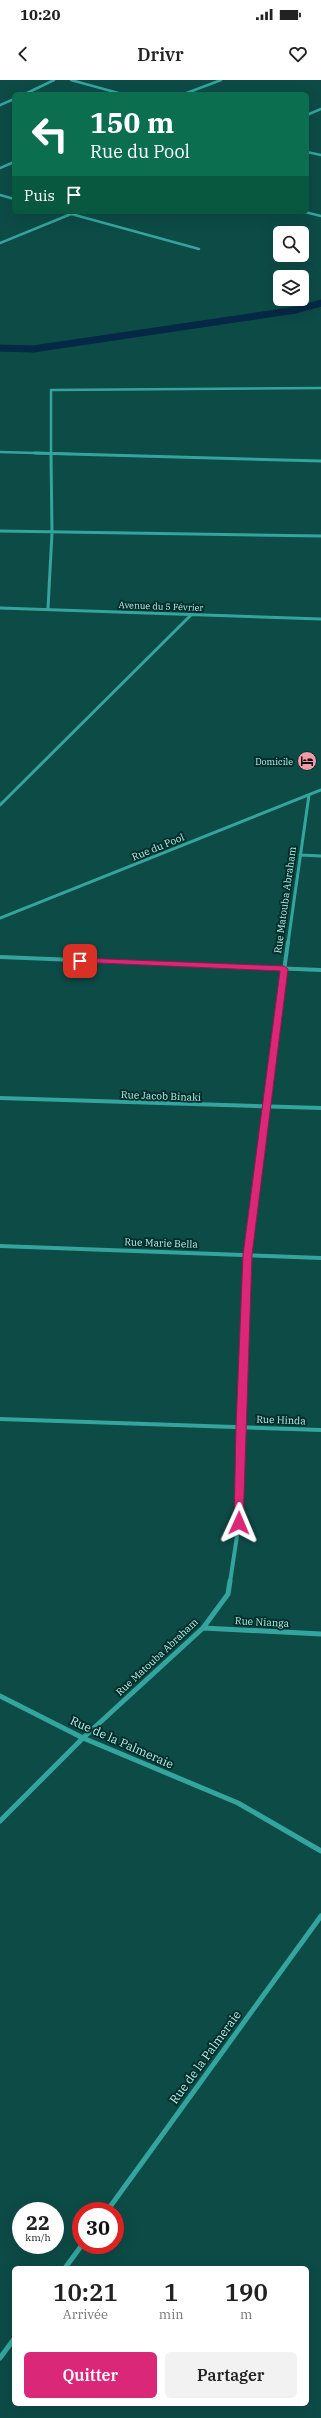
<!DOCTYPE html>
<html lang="fr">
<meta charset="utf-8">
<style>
body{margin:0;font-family:"IBM Plex Serif",serif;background:#f2f2f2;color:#222;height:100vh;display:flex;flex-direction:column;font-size:15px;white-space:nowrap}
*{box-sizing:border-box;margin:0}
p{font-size:13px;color:#767676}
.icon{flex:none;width:22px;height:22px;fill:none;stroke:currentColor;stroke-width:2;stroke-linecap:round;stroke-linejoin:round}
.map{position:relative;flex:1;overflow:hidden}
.panel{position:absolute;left:12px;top:2186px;width:297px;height:140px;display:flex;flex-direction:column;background:#fff;border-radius:6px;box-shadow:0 4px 16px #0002}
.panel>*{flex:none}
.top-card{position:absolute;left:12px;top:12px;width:297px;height:122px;border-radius:6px;box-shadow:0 4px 16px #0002;background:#0b6e4f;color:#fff;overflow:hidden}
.buttons{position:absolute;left:273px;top:146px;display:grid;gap:8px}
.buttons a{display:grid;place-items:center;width:36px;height:36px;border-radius:6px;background:#fff;box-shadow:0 4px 16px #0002;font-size:20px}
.speed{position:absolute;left:12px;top:2122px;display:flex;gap:8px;font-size:20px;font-weight:700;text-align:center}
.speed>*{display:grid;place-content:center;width:52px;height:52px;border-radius:50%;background:#fff;box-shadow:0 4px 16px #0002;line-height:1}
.speed small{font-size:10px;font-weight:400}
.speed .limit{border:6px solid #d22;background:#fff;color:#111}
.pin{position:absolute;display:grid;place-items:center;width:34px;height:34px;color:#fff;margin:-17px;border-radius:8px;box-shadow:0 2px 6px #0006}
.me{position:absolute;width:44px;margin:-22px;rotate:1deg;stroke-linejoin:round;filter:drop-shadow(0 0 3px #0008)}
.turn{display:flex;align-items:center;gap:14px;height:84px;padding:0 12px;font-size:18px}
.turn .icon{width:52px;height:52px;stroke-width:2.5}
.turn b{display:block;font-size:28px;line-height:34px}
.then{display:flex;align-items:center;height:38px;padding:0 12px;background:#0003;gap:8px;font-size:15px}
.eta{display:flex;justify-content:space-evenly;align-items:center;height:68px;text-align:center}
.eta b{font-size:24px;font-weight:600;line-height:28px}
.cta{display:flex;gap:8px;margin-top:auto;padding:8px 12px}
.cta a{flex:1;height:46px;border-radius:6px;background:#db2777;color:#fff;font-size:16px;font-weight:600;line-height:46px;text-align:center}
.cta a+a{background:#f2f2f2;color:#222}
.status{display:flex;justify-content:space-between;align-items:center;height:28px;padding:0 20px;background:#fff;direction:ltr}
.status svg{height:11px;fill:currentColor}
header{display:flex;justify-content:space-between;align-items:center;height:52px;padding:0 12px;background:#fff;font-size:18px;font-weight:600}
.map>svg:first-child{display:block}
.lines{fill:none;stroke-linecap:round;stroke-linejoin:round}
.stream{stroke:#052846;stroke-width:7}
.minor-far3{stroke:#34a59e;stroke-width:2.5}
.minor-far2{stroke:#34a59e;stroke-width:3}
.minor-far1{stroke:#34a59e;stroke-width:4}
.minor{stroke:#34a59e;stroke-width:5}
.route{fill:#db2777;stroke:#8e194d}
.labels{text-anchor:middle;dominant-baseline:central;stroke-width:4;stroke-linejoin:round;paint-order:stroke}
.far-street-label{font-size:9px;fill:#bcece8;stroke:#002f2c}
.far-poi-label{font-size:9px;fill:#bcece8;stroke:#002f2c;text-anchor:end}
.street-label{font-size:10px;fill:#bcece8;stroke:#002f2c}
.near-street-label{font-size:12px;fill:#bcece8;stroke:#002f2c}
</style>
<div class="status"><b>10:20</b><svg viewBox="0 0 49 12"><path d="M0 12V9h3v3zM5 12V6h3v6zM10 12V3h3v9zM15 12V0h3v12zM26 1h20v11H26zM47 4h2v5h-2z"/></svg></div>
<header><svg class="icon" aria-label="back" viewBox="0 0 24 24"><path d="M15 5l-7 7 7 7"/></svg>Drivr<svg class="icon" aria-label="heart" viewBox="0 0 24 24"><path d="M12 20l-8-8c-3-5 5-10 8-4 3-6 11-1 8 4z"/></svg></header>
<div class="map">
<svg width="321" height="2338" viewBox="0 0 321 2338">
<rect width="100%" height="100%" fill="#0d4b47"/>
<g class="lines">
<path class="stream" d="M0,268L33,269L296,230L321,223"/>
<path class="minor-far3" d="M71,0L122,14
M25,14L54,0
M184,14L221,0
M0,25L14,19
M307,35L321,29
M307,72L321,75
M0,88L14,82
M0,115L14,119
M64,132L199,169
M305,132L321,136
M0,163L76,132
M0,372L71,374
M51,374V310L321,308"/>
<path class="minor-far2" d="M35,373L321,381
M0,451L321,456
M0,528L321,539
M48,528L52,453L51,373
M0,725L192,534
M300,775L321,776
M0,838L321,710
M288,863L309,715"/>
<path class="minor-far1" d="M0,877L321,890
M0,1018L321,1028
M0,1166L321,1178
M0,1339L321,1350
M230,1502L239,1443L248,1175L265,1028L288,862"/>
<path class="minor" d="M203,1548L321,1554
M0,1616L83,1658L238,1723L321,1771
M0,1741L83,1658L203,1548L228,1514L230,1501
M107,2131L321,1836
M65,2188L82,2165
M0,2278L14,2259"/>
</g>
<path class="route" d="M80,878L284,886L288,889L252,1175L243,1445H235L234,1443L236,1347L243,1175L280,891L77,882V879Z"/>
<defs>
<g id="hotel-disc" transform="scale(1)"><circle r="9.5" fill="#f39aa9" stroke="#002f2c"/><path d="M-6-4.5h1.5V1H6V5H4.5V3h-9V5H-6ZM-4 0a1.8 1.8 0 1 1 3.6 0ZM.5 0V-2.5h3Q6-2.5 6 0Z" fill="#111"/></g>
</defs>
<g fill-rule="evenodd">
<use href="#hotel-disc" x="307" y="681"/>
</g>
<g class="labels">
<g class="far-street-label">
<text transform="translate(161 526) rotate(2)">Avenue du 5 Février</text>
</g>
<g class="far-poi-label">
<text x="293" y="681">Domicile</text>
</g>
<g class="street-label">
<text transform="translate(158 767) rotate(-22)">Rue du Pool</text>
<text transform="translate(285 820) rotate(-82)">Rue Matouba Abraham</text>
<text transform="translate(161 1016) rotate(2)">Rue Jacob Binaki</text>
<text transform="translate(161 1163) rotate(2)">Rue Marie Bella</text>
<text transform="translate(281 1340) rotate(2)">Rue Hinda</text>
<text transform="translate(262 1542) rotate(3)">Rue Nianga</text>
<text transform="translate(157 1577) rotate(-43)">Rue Matouba Abraham</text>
</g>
<g class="near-street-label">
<text transform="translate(122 1662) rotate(24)">Rue de la Palmeraie</text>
<text transform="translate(205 1977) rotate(-54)">Rue de la Palmeraie</text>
</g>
</g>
</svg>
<div class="buttons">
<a><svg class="icon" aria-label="search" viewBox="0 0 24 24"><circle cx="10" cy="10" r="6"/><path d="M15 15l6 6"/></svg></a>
<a><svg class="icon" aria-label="layers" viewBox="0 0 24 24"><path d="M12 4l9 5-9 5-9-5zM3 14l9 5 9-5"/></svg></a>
</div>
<div class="speed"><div>22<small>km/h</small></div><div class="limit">30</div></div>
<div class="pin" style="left:80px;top:881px;background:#d93025"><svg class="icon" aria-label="arrive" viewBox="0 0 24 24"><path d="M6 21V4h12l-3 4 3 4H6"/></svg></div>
<svg class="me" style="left:239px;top:1443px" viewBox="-20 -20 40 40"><path d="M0-17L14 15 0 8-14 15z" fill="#db2777" stroke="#fff" stroke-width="4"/></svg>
<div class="top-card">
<div class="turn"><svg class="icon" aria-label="left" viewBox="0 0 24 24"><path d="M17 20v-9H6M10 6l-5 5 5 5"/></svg><div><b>150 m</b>Rue du Pool</div></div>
<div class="then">Puis<svg class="icon" aria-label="arrive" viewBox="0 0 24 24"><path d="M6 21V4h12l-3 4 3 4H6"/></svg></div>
</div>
<section class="panel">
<div class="eta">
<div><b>10:21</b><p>Arrivée</p></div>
<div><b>1</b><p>min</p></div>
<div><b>190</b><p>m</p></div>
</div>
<div class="cta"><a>Quitter</a><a>Partager</a></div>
</section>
</div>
